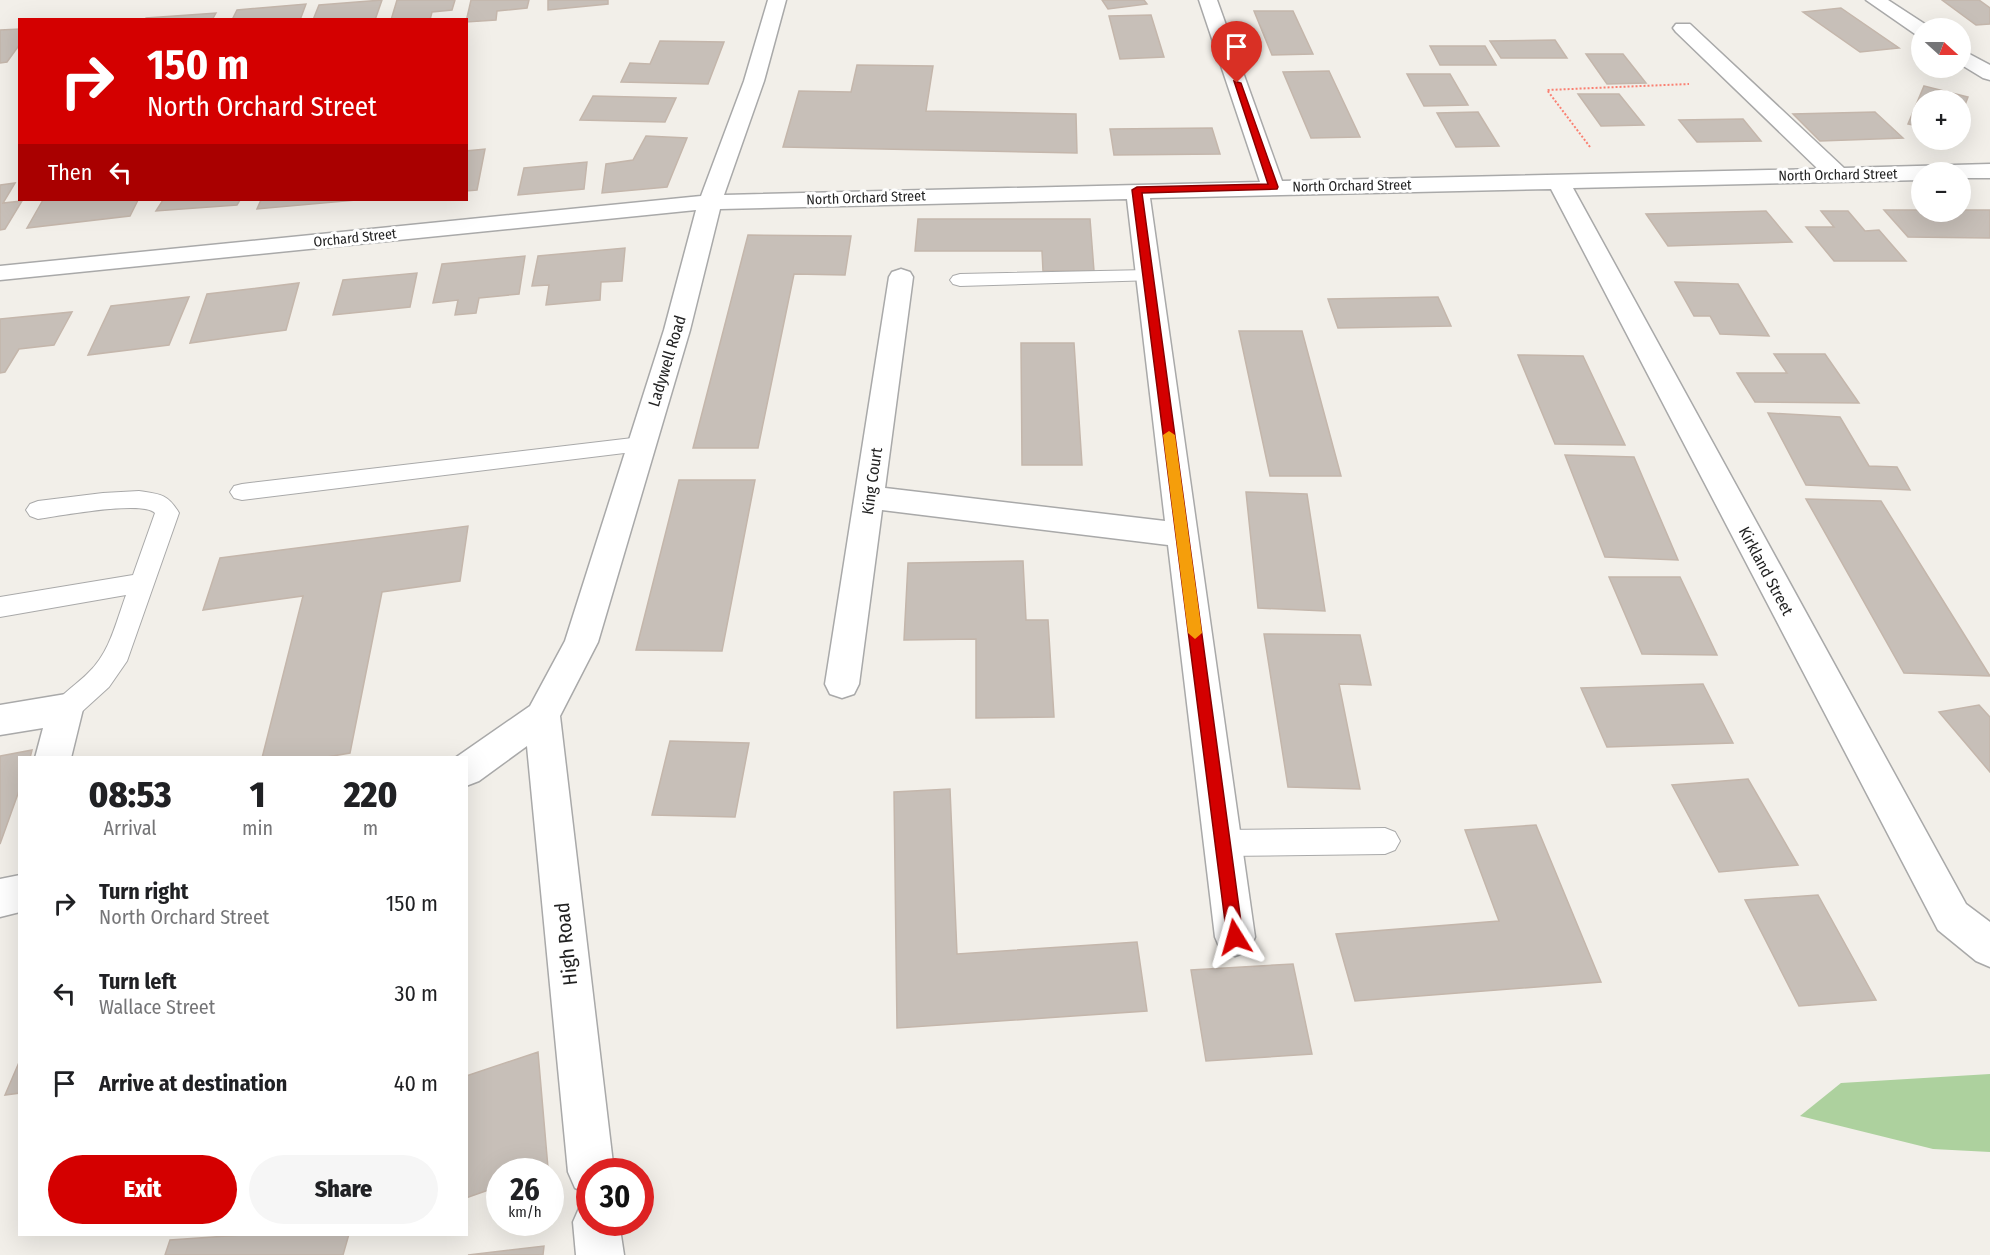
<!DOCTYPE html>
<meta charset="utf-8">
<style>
body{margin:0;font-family:"Fira Sans Condensed",sans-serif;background:#f6f6f6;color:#202124;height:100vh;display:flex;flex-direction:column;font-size:22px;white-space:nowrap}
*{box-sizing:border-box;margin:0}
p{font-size:20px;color:#757577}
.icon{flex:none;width:33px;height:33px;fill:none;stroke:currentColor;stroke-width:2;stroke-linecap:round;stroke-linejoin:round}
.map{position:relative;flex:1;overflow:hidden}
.panel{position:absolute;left:18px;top:756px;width:450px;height:480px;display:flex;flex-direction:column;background:#fff;border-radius:0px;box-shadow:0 6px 24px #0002}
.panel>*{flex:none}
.banner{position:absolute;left:18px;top:18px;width:450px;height:183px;border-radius:0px;box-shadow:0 6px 24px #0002;background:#d40000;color:#fff;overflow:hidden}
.needle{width:39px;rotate:111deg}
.tools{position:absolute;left:1911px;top:18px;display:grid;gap:12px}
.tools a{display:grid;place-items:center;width:60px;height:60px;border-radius:50%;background:#fff;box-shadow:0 6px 24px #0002;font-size:30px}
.speed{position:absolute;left:486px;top:1158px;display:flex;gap:12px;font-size:30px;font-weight:700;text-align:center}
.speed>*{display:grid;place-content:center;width:78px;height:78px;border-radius:50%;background:#fff;box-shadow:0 6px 24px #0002;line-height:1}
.speed small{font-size:15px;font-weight:400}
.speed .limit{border:9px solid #d22;background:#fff;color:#111}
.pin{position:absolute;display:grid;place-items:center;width:51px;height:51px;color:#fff;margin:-62px -26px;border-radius:50% 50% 50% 0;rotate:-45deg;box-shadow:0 0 6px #0007}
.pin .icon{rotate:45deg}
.me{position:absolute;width:66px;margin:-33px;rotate:352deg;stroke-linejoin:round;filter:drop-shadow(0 0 4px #0008)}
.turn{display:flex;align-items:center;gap:21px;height:126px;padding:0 30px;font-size:27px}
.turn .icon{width:78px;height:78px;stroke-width:2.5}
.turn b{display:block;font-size:42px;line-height:51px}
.then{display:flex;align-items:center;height:57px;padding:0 30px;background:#0003;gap:12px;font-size:22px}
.eta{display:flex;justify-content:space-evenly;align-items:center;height:102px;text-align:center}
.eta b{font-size:36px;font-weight:800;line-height:42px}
.action{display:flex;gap:12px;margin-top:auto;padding:12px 30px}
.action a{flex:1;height:69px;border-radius:36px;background:#d40000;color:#fff;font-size:24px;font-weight:800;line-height:69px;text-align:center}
.action a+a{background:#f6f6f6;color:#202124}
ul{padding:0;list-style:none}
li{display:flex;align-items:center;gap:18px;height:90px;padding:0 30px}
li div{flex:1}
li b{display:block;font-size:22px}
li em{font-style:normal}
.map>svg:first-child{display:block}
.forest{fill:#add19e}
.building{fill:#c7bfb8;stroke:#c4b6ab;stroke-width:1.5}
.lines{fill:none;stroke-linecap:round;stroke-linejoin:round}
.service-casing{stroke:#a9a9a9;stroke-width:2}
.minor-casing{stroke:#a9a9a9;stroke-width:3}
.path{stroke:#fa8072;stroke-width:2;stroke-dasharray:2 2;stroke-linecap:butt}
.service{fill:#fff;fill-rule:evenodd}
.minor{fill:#fff;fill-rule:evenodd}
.route{fill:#d40000;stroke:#8a0000;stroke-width:1.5}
.slow{fill:#f59e0b}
.labels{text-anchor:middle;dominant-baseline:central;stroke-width:6;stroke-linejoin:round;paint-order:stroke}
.far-street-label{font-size:14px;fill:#222;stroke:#fff}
.street-label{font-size:16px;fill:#222;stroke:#fff}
.near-street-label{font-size:20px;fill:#222;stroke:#fff}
</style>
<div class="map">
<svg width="1990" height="1255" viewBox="0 0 1990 1255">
<rect width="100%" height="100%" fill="#f2efe9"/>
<path class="forest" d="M1990,1074V1152L1933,1149L1800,1116L1841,1083Z"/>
<path class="building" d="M382,0L375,20H313L319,5Z
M397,0H455L452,10L432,12L430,20H391Z
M471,0H529L527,8L497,11L496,20L466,22Z
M548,0H608V4L548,10Z
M1102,0H1144L1147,4L1108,9Z
M1942,0H1979L1990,8V24L1976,25Z
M306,4L300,20H232L237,10Z
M1841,8L1899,48L1860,52L1803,12Z
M1254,11H1293L1313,54L1272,55Z
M216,13L212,20H145L146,18Z
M1151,15L1164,57L1120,59L1109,16Z
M20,29V44L7,62L0,63V30Z
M1555,40L1567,58H1501L1490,41Z
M660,41L724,42L708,84L621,82L630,63L650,64Z
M1430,46H1485L1496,65H1440Z
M1586,54H1623L1646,83L1607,84Z
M857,65L933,66L926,111L1076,114L1077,153L783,147L799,91L851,92Z
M1329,71L1360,137L1311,138L1283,72Z
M1407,74H1450L1468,105L1424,106Z
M1924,86L1968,97L1960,118V100H1922V127L1908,124Z
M1578,94H1619L1644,125L1601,126Z
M593,96L676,98L665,122L580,120Z
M1478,112L1499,146L1456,147L1437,113Z
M1875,112L1903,138L1820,141L1793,114Z
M1743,119L1761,141L1697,142L1679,120Z
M1212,128L1220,154L1114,155L1110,129Z
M646,136L687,138L667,187L602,193L606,164L633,160Z
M485,149L477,190L466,191V151Z
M587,162L584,189L518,195L524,168Z
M15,183L3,203L22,201L5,229L0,230V185Z
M43,200H138L130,216L27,228Z
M163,200H240L237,205L156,211Z
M261,200H356L257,209Z
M1884,210H1990V238L1908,237Z
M1766,211L1792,242L1668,246L1646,214Z
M1821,211H1848L1865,231L1879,230L1906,261H1834L1806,227H1834Z
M918,219H1090L1094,271H1043L1042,251H915Z
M748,235L851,236L845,275L794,274L758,448H693Z
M625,248L622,281L601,282L600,300L546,305L549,285L532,286L538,256Z
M525,256L519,294L479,298L476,313L455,315L458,300L433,303L442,264Z
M417,273L410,307L333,315L343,280Z
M1675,282L1738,284L1769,336L1720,334L1710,316H1694Z
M299,283L286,330L190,343L207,294Z
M189,297L169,345L88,355L111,306Z
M1438,297L1451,326L1338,328L1328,299Z
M72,312L54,345L19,349L5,372L0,373V319Z
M1239,331H1302L1341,476H1270Z
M1021,343H1074L1082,465H1022Z
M1774,354H1825L1859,403L1755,402L1737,373H1787Z
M1518,355L1583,356L1625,445L1555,444Z
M1768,413L1840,417L1869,466L1897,467L1910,490L1806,485Z
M1565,455L1634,457L1678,560L1605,557Z
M679,480H755L722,651L636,650Z
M1246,492L1307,494L1325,611L1258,608Z
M1806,499L1881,501L1990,676L1904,673Z
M468,526L460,581L382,592L350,753L321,758H262L303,596L203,610L220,558Z
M1023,561L1026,620H1048L1054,717L976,718V639L904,640L908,563Z
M1609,577H1680L1717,655L1642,654Z
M1264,634L1360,635L1371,685L1339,684L1360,789L1288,787Z
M1703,684L1733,743L1607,747L1581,688Z
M1979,705L1990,717V772L1939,712Z
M670,741L749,743L735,817L652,815Z
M32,750L30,758H20V788L0,844V756Z
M1748,779L1798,865L1719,872L1672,785Z
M950,789L957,954L1137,942L1147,1011L897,1028L894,792Z
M1536,825L1601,982L1355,1001L1336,934L1499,921L1465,830Z
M1818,895L1876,1000L1799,1006L1745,900Z
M1293,964L1312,1054L1206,1061L1191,970Z
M538,1052L548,1168L539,1172H500V1186L466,1198V1076Z
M20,1060V1093L5,1095Z
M257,1234H349L343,1255H165L170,1240Z
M544,1246L543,1255H468Z"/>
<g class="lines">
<g class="service-casing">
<path id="service" d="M1148,270L1155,272L1158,276L1155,280L960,286L953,284L950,280L953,276L960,274Z
M641,437L649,440L652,445L649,450L242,500L234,498L230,492L234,486L242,484Z
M139,491C160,494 168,494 179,513L127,661L109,687L76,717L66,720L56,717L53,709C60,693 77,685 89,672C110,652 116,622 126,595L0,617V597L133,575L155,513C142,500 59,516 38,519L30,516L26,510L30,504L38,501L103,493Z
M1385,828L1395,832L1400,841L1395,850L1385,854L1222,856L1212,853L1207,843L1212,833L1222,830Z"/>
</g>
<g class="minor-casing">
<path id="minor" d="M768,0H786L764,81L724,195L1260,182L1199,0H1217L1282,181L1818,169L1676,32L1673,28L1676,24H1690L1844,168L1990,164V178H1960V172H1922V180L1573,188L1966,904L1990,922V967L1976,961L1938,930L1551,189L1150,198L1255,937L1249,951L1235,956L1221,951L1215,937L1168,545L882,510L859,684L854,694L842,698L830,694L825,684L889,277L892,272L901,269L910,272L913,277L885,488L1165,521L1127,199L720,209L690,330L598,642L560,716L614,1172H590V1194L575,1188L568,1172L527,746L479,781L466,786V758H455L530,706L565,641L664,330L696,210L0,280V266L701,196L744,81Z
M1866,0H1888L1931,28H1922V36L1915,34Z
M1960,49L1990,65V80L1983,78L1960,64Z
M66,694L78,699L83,709L71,758H35L43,728L0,735V705Z
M20,875V912L0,917V879Z
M590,1201V1222H619L624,1255H576L573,1222L580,1206Z"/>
</g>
<path class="path" d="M1590,147L1547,90L1689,84"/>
<use href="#service" class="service"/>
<use href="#minor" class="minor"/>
</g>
<path class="route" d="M1234,81L1241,83L1278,187L1277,189L1142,193L1243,937L1241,943L1235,945L1229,943L1227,937L1132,190L1137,187L1268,184Z"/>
<path class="slow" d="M1169,431L1175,435L1202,633L1195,639L1188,633L1163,435Z"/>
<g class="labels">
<g class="far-street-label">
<text transform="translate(1838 175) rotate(-1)">North Orchard Street</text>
<text transform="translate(1352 186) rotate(-1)">North Orchard Street</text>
<text transform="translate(866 198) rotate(-2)">North Orchard Street</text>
<text transform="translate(355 238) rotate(-6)">Orchard Street</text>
</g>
<g class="street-label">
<text transform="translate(667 361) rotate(-73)">Ladywell Road</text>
<text transform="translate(872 481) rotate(-82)">King Court</text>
<text transform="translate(1766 571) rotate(62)">Kirkland Street</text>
</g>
<g class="near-street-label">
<text transform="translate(566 944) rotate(-96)">High Road</text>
</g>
</g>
</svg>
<div class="tools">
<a><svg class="needle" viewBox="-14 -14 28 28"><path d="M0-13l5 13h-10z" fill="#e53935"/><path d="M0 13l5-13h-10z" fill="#757577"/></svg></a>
<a>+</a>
<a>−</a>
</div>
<div class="speed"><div>26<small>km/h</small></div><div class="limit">30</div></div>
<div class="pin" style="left:1237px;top:83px;background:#d93025"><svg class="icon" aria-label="arrive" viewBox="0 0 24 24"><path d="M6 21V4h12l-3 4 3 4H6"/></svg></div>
<svg class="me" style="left:1235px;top:937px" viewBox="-20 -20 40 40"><path d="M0-17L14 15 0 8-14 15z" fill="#d40000" stroke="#fff" stroke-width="4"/></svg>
<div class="banner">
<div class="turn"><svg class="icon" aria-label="right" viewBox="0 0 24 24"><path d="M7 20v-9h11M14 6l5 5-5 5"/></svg><div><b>150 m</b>North Orchard Street</div></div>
<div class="then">Then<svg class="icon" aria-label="left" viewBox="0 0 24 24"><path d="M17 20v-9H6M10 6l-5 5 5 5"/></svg></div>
</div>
<section class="panel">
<div class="eta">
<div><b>08:53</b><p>Arrival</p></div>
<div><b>1</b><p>min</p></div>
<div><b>220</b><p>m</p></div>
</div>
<ul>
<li><svg class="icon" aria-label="right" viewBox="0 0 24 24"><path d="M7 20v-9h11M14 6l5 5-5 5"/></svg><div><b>Turn right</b><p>North Orchard Street</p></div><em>150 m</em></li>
<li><svg class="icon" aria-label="left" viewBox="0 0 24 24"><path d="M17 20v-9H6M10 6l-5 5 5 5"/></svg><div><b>Turn left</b><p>Wallace Street</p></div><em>30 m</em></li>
<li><svg class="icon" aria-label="arrive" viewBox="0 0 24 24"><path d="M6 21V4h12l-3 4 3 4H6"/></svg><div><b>Arrive at destination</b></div><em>40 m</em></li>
</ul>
<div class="action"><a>Exit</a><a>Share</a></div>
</section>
</div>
